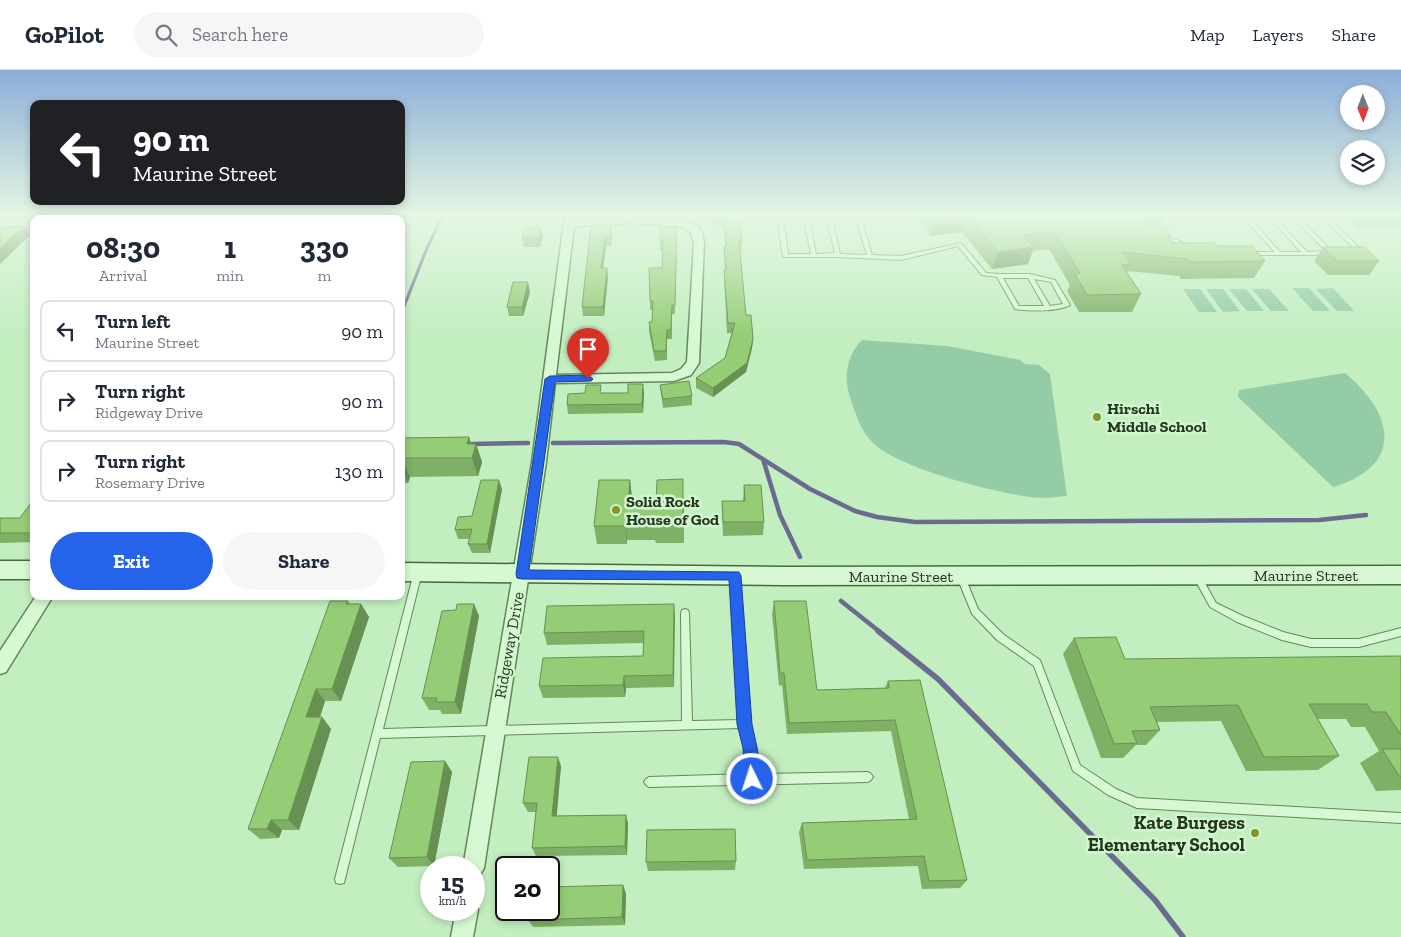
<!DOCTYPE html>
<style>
body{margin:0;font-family:"Zilla Slab",serif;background:#f6f6f7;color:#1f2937;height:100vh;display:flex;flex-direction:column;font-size:19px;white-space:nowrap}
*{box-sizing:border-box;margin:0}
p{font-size:16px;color:#747a83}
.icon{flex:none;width:28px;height:28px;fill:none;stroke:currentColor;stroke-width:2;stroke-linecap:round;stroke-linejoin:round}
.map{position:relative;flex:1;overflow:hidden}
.sheet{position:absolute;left:30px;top:145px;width:375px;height:385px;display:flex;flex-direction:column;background:#fff;border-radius:10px;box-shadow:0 2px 8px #0003}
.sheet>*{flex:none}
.guide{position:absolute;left:30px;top:30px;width:375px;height:105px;border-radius:10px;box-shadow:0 2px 8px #0003;background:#202124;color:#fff;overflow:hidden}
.needle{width:32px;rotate:179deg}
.tools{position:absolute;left:1340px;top:15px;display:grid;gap:10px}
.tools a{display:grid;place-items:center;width:45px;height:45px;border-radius:50%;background:#fff;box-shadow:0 2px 8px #0003;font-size:25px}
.speed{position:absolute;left:420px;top:786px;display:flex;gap:10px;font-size:25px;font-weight:700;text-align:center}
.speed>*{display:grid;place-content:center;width:65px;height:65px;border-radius:50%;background:#fff;box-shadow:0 2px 8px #0003;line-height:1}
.speed small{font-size:12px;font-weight:400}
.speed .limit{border:2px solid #111;border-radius:8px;background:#fff;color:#111}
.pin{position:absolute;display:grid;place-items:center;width:42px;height:42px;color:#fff;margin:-51px -21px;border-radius:50% 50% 50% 0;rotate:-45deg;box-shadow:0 0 5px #0007}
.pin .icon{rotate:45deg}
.me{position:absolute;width:55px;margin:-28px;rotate:356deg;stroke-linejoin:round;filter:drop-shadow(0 0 4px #0008)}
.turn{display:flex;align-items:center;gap:18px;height:105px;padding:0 20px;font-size:22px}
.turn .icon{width:65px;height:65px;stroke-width:2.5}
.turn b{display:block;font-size:35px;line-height:42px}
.eta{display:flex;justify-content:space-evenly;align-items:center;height:85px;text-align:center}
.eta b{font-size:30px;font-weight:800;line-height:35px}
.primary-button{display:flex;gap:10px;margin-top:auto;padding:10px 20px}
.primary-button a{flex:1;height:58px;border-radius:30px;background:#2563eb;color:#fff;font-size:20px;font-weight:800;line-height:58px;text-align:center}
.primary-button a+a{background:#f6f6f7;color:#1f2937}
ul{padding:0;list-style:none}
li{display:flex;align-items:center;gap:15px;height:62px;margin:0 10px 8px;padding:0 10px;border:2px solid #e0e1e3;border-radius:10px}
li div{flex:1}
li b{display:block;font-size:19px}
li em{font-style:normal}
header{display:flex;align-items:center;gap:30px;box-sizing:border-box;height:70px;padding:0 25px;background:#fff;border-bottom:1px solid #e0e1e3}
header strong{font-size:24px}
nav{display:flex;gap:28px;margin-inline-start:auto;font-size:18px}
.search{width:350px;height:45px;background:#f6f6f7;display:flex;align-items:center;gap:12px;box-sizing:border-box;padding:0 18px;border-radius:28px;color:#747a83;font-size:19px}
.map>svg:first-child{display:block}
.green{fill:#94cca8}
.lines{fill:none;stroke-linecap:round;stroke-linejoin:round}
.stream-far2{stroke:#6a6b8e;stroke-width:3}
.stream-far1{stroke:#6a6b8e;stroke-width:4.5}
.stream{stroke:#6a6b8e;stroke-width:5.5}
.lane-casing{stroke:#638858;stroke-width:2}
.street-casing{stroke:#638858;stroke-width:3}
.secondary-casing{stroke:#47693b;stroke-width:3}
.lane{fill:#d6f9d3;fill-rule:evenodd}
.street{fill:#d6f9d3;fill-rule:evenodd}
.secondary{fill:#d6f9d3;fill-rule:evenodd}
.wall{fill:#7fb065}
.shaded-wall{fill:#689052}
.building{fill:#94cd75;stroke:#689052}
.route{fill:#2563eb;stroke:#184099}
.poi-dot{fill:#7e9727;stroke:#d2f6d0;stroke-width:2}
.labels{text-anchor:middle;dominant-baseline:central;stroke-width:5;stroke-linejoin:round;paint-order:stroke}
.poi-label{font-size:16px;font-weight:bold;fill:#24371d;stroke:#d2f6d0;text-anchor:start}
.street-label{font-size:16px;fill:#24371d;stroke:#d2f6d0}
.near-poi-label{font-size:19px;font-weight:bold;fill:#24371d;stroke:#d2f6d0;text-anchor:end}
</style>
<header>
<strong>GoPilot</strong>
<div class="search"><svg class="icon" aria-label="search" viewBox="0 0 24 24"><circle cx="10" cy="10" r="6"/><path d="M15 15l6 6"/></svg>Search here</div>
<nav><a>Map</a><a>Layers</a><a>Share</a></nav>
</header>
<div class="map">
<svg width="1401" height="867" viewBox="0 0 1401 867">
<rect width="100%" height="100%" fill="#c3eec0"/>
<path class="green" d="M1292,218H1309L1330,241H1313Z
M1333,218L1354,241H1337L1316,219Z
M1183,219H1200L1217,242H1199Z
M1206,219H1223L1240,241L1223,242Z
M1229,219H1246L1264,241H1247Z
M1252,219H1269L1289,241H1271Z
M862,270L947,276L1020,290L1025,294L1039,295L1050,304L1067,426C1055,427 1042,429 1030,427C993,422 898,398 873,373C861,362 856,345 851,330C843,309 846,286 862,270Z
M1345,303C1398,347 1401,397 1333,417L1238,327L1239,320Z"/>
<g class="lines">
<path class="stream-far2" d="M401,244L427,178L443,145"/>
<path class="stream-far1" d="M553,373L724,372L739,374L810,419L855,441L877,447L915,452L1319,450L1366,445
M472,374L528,373
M763,389L780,445L800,487
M841,531L880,562"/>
<path class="stream" d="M878,561L938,609L1155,830L1183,867"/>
<g class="lane-casing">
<path id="lane" d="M777,145H783L788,184H811L803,145H808L816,184L835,183L826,145H831L840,184L867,185L855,145H860L872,185L901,186L961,173L986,203L999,204H1030L1055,210L1070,235C1057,242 1030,241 1015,239L997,207L982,205L958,176L901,190L838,187H783ZM1003,208H1028L1044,236H1019ZM1034,209L1051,212L1063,234L1050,236Z
M1241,145H1247L1280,182H1301L1267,145H1272L1307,182L1326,181L1290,145H1296L1334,183L1331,185H1249V183L1251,182H1275Z
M1320,145H1325L1364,182V184H1360Z
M1163,167L1177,170L1190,176L1187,178L1174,172L1161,170L1160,169Z
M418,499L421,500L422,502L383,659L682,651L681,543L682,540L685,539L688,540L689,543L692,651L740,650L731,506L732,504L735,503L738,504L739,506L750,654L755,678L757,704L868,702L871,704L873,707L871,710L868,712L649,717L646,715L644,712L646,709L649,707L748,704L745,678L741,658L380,668L345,809L344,813L340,814L336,813L335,809L414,502L415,500Z
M1197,503L1200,504L1216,533L1243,546L1283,562L1311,569H1359L1401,558V566L1359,577H1311L1282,570L1237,552L1210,537L1193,506L1194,504Z
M961,504L964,505L965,507L978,539L1003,564L1040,590L1080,695L1116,719L1137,728L1401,743V753L1137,738L1108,725L1073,701L1034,596L997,570L972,544L957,507L958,505Z"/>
</g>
<g class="street-casing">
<path id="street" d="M280,145H290L288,149H278Z
M565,145H575V150C599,148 679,141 697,156C702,160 703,166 704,173L699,293L691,305L674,311L555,313L546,392L484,798L480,805L474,808V798H463L532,392ZM632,153L679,156C689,159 692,162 694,173L687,292L681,299L672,303L556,305L574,156Z
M36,526H53L6,602L0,604V581Z
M474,832L478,840L473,867H451L456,840H474Z"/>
</g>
<g class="secondary-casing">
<path id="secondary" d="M0,491H34V509H0Z
M401,493L783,497L1401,496V514L783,515L401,511Z"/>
</g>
<use href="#lane" class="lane"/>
<use href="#street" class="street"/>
<use href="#secondary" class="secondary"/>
</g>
<path class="wall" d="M708,145H739L742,172L741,181H740L746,245L753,269L752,278L746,302L713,327L696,318V308L725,288L732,263H727L724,209V200H725L724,177H726L724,159L708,149Z
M915,145H1164L1165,148L1162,155L1172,173L1217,176L1265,191L1254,208L1181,209L1179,206L1128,201L1127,203L1141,224L1132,242H1079L1067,221L1070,215L1049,179L1033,181L1028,194L992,199L962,162L931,166Z
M1343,145H1401V157L1357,158Z
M591,155L612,164L611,176H606L603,198L608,207L604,246H583L582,237Z
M543,166L540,177H524L522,168Z
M677,166L675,244H672V269H667V290L655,291L649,261V252H652V240H650V231L662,198V180H660V171Z
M1323,177L1379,191L1369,205H1328L1314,191Z
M530,222L523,246H509L507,237Z
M660,315L692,326V335L663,338L661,324Z
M602,323H644L643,343L568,344L567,335Z
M469,367L471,374H476L482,392L478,406L410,407L408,413H401V368Z
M630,410L632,428L631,434H656L684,428V473H656L655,470H627V474H597L594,456Z
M744,415L764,452L763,465L723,466L722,444V431H743Z
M502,419L490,483H472L468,474L470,469H458L455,460L472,446Z
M34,429V472L0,473V448H20Z
M348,531L350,534H361L369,547L341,631H325L320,647H322L331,659L299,760H282L279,768L260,769L248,759Z
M774,531L817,620L885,618L888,611L967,810L960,818L922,819L918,796L804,799L799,762L802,753L909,749L891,661L787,664L782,615L779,616L772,544Z
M474,534L479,546L461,644H442L440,640H429L422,628L456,540Z
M674,534V617L626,618L625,627L543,628L539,616L643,586L644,573L547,575L544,563Z
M1074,568L1125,589L1401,586V720L1376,721L1360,693L1379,681L1365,657H1351L1346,649H1318L1339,686L1318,700L1246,701L1221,651L1157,652L1160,660L1146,675H1136L1123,688H1101L1063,584Z
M445,691L452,702L434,796L398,797L389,788Z
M561,696L556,746L626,745L628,754L627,785L536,786L532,778L536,742H528L523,733Z
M736,791L735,800L648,801L646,792Z
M623,815L626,824L625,855L533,857L528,850Z"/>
<path class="shaded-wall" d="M249,145H250L252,149H247Z
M335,145H343L341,149H333Z
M966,145L962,162L931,166L935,149Z
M611,155L612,164L611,176L610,167Z
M23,156L30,165L0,194V179Z
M541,157L543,166L540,177L539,168Z
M605,167L606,176L602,207L601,198Z
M1034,177L1028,194L992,199L998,182Z
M607,198L608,207L604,246L603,237Z
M528,212L530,222L523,246L522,237Z
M753,269L752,278L746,302L713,327V318Z
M643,314L644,323L643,343L642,334Z
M469,367L474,383L476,374L482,392L478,406L467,374Z
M402,388L410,407L408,413L401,398Z
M499,410L502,419L490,483L487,474Z
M630,410L632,428L630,452L628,434Z
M625,452L627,470V474L625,456Z
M361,534L369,547L341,631L332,619Z
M474,534L479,546L461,644L455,632Z
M674,534L675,547L674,617L673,605Z
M624,606L626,618L625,627L623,615Z
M316,619L325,631L316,659L306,647Z
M322,647L331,659L299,760L288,750Z
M558,687L561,696L556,755L552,746Z
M445,691L452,702L434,796L427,787Z
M626,745L628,754L627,785L625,776Z
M271,750L282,760L279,768L267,759Z
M623,815L626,824L625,855L622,847Z"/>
<path class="building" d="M232,145H249L247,149H229Z
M311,145H335L333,149H308Z
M716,145H739L742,172H739L746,245H751L753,269L747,293L713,318L696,308L725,288L735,253H728L724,200H726L724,177H726L725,150Z
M932,145H1164L1165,148L1146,146L1141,151L1146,154L1167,156L1172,173H1214L1217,176H1252L1265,191L1190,192L1188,189L1123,182L1131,195H1122L1141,224L1087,225L1075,204L1080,203L1055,162L1022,165L1034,177L998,182L966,145L935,149Z
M591,155H611L610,167H605L601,198H607L603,237H582Z
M23,156L0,179V159L3,157Z
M525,157H541L539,168H522Z
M660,157H677L675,235H672L671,260H667L666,281H654L649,252H652L653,231H650L649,198H662L663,171H660Z
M1323,177H1364L1379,191H1337Z
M513,212H528L522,237H507Z
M689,311L692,326L663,329L660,315Z
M628,314H643L642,334L567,335L568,324L585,323L586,315H601L600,323H628Z
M469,367L467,374H476L472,388H402L401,391V368Z
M683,409V455H654V452H625V456H594L599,410H630L628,434H656L657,410Z
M481,410H499L487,474H468L472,459L455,460L458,447L472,446Z
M744,415H761L764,452H723L722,431H745Z
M34,429V461L32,463H0V448H20Z
M330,531H348L346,534H361L332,619H316L306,647H322L288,750H271L267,759H248Z
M774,531H806L817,620L889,618L888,611L920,610L967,810L929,811L924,786L807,790L802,753L917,749L895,650L789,653L784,603H780Z
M457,534H474L455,632H436L437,628H422L442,541L456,540Z
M674,534L673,605L624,606L623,615L539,616L543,588L643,586L644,561L544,563L547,536Z
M1116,567L1125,589L1401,586V665L1386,642H1372L1367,634H1309L1339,686L1264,687L1238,635L1150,637L1160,660L1132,661L1137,673L1114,674L1074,568Z
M1382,679H1401V707H1400Z
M529,687H558L552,746L626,745L625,776L532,778L537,733H523Z
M445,691L427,787L389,788L411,692Z
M735,759L736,791L646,792L647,760Z
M623,815L622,847L528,850L529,840H549V817Z"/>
<linearGradient id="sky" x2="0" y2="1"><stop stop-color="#8caed8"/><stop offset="0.55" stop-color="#e4f7e3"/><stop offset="1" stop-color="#e4f7e3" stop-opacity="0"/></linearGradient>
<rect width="1401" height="266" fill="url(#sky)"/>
<path class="route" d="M588,305L593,309L591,311L555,312L529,500L739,502L741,506L752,654C755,670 764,700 758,715L752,717L747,715L745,709L743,678L737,654L729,510L522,509L517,508L516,504L545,309L550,306Z"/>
<g class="poi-dot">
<circle cx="1097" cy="347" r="5"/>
<circle cx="616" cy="440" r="5"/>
<circle cx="1255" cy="763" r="5"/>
</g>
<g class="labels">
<g class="poi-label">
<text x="1107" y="338">Hirschi<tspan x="1107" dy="18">Middle School</tspan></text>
<text x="626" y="431">Solid Rock<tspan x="626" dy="18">House of God</tspan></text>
</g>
<g class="street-label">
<text x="1306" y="505">Maurine Street</text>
<text x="901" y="506">Maurine Street</text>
<text transform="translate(509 575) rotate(-80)">Ridgeway Drive</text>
</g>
<g class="near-poi-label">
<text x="1245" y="752">Kate Burgess<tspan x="1245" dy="22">Elementary School</tspan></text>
</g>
</g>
</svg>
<div class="tools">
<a><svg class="needle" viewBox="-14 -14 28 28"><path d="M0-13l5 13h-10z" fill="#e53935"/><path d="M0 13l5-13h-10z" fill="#747a83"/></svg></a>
<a><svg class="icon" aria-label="layers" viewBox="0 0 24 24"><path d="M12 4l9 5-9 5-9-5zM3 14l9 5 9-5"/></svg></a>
</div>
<div class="speed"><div>15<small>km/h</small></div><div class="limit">20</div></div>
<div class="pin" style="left:588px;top:309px;background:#d93025"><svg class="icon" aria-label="arrive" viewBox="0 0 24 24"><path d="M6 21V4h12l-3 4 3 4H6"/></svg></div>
<svg class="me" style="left:752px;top:709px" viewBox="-20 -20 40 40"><circle r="17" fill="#2563eb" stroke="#fff" stroke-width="3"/><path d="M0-11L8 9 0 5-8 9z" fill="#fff"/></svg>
<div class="guide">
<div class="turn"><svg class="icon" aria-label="left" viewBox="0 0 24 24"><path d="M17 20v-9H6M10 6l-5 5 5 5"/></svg><div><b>90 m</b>Maurine Street</div></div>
</div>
<section class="sheet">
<div class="eta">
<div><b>08:30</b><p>Arrival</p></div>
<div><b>1</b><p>min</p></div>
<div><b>330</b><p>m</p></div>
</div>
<ul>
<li><svg class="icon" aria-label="left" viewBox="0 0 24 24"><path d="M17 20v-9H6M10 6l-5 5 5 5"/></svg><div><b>Turn left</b><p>Maurine Street</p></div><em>90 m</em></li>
<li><svg class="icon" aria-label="right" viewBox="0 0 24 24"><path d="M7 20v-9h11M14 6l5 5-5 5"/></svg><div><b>Turn right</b><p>Ridgeway Drive</p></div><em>90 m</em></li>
<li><svg class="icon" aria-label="right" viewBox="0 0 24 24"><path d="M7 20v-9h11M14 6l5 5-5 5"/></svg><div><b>Turn right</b><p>Rosemary Drive</p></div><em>130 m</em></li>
</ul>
<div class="primary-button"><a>Exit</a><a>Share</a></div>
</section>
</div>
